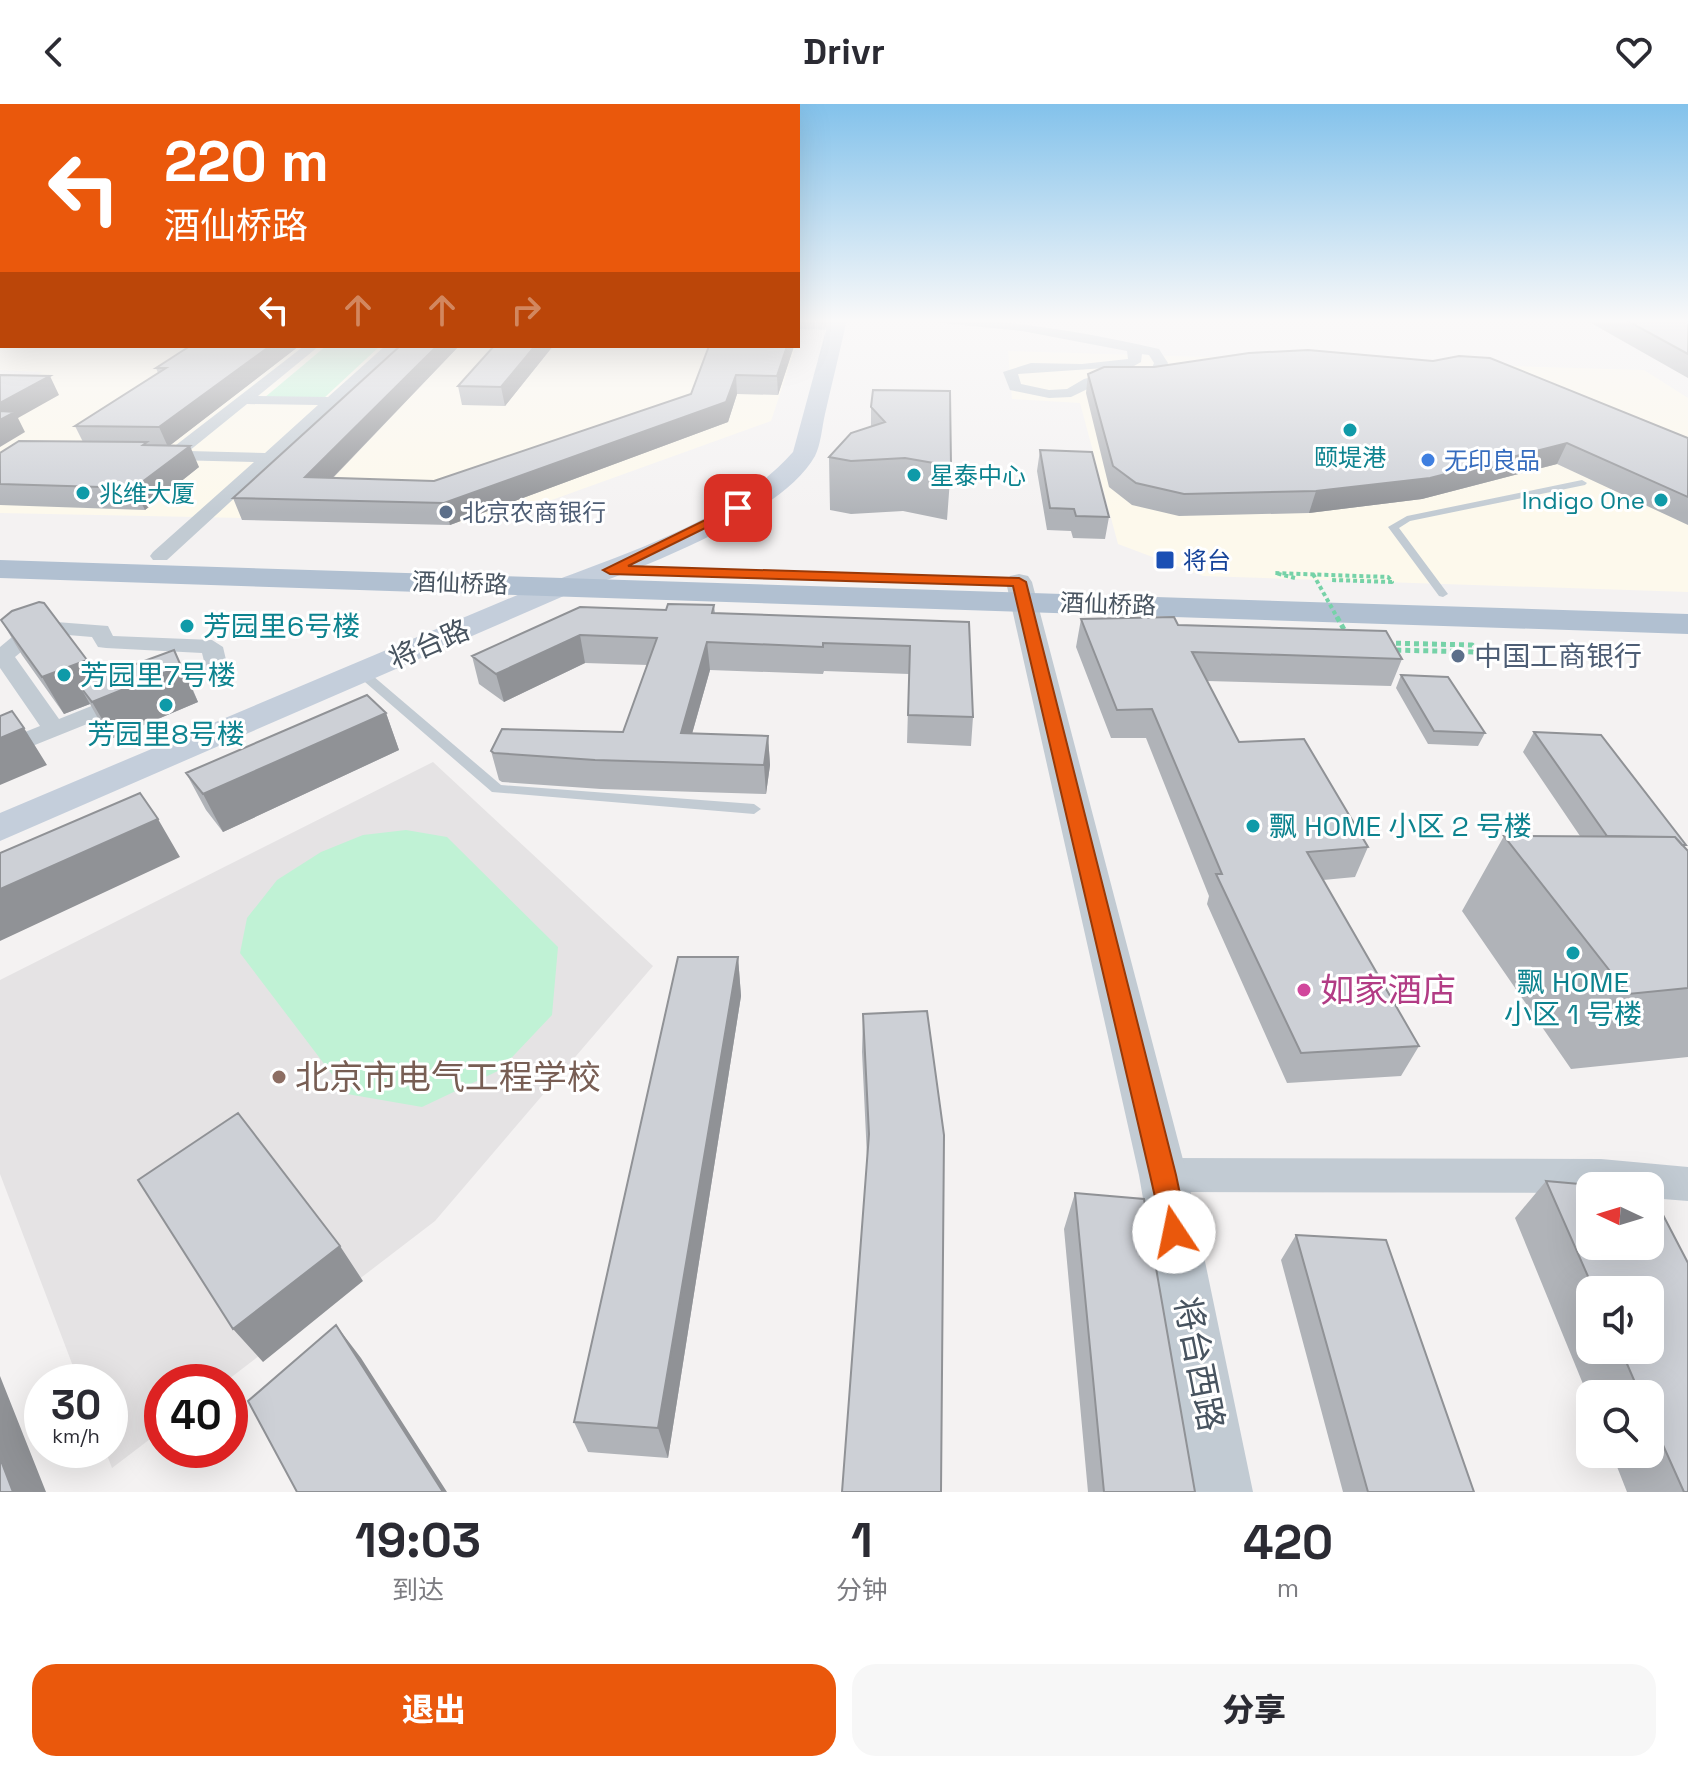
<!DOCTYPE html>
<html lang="zh">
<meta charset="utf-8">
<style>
body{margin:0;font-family:"Space Grotesk","Noto Sans SC",sans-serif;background:#f7f7f7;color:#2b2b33;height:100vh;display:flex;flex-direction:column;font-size:30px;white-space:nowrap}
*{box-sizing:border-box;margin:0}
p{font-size:26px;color:#7c7c81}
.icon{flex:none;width:44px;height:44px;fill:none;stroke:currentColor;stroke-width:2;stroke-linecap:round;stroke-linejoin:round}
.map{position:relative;height:1388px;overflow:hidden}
.details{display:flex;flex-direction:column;background:#fff;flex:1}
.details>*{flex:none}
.guide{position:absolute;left:0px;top:0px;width:800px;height:244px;box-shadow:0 8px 32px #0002;background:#ea580c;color:#fff;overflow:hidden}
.needle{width:52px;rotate:274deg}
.buttons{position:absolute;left:1576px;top:1068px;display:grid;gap:16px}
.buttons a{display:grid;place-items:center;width:88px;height:88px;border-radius:16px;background:#fff;box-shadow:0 8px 32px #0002;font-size:40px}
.speed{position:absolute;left:24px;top:1260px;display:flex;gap:16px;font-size:40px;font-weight:700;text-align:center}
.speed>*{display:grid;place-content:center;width:104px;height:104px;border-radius:50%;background:#fff;box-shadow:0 8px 32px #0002;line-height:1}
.speed small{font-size:20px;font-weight:400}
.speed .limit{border:12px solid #d22;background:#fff;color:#111}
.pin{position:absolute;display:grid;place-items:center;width:68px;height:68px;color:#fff;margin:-34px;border-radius:16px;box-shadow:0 4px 12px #0006}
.me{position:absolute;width:88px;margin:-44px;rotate:349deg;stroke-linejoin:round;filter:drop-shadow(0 0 6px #0008)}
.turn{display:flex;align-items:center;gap:28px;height:168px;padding:0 32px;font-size:36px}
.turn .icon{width:104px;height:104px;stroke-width:2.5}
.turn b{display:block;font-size:56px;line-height:68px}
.lanes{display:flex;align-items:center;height:76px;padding:0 32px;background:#0003;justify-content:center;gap:40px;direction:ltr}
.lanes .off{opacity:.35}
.eta{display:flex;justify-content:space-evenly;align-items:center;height:136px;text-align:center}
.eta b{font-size:48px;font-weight:800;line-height:56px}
.button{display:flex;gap:16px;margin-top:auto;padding:16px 32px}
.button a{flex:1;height:92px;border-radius:24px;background:#ea580c;color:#fff;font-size:32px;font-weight:800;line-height:92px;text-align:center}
.button a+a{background:#f7f7f7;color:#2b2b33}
header{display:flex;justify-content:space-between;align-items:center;height:104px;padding:0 32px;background:#fff;font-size:36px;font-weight:800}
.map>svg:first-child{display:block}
.commercial{fill:#fdf9ec}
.education{fill:#e5e3e4}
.green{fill:#c0f2d5}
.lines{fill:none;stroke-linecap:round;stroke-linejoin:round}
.path-far1{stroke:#76d2a8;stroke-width:4;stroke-dasharray:4 3;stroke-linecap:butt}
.path{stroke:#76d2a8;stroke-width:5;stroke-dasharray:5 4;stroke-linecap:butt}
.service{fill:#c2cbd3;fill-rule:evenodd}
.minor{fill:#c2cbd3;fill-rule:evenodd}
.tertiary{fill:#c2cbd3;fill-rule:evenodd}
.secondary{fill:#c4cedb;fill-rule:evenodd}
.primary{fill:#b1c0d1;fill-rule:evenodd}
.path-bridge-far1{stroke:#76d2a8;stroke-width:4;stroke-dasharray:4 3;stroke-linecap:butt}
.path-bridge{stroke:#76d2a8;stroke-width:5;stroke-dasharray:5 4;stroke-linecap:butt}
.wall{fill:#b0b3b8;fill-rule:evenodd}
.shaded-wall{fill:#909296}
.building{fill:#cdd0d6;stroke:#909296;stroke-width:2}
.route{fill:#ea580c;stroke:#983908;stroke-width:2}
.culture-dot{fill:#0f9aa8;stroke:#fff;stroke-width:3}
.shop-dot{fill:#3f7fe0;stroke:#fff;stroke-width:3}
.service-dot{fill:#5c6f8a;stroke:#fff;stroke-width:3}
.transit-dot{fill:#1a4fb4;stroke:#fff;stroke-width:3}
.hotel-dot{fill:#d1479c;stroke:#fff;stroke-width:3}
.education-dot{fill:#8d6e63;stroke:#fff;stroke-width:3}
.labels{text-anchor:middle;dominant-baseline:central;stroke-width:6;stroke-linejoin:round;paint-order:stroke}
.far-culture-label{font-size:24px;fill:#0d838f;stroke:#fff;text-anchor:start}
.far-shop-label{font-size:24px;fill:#366cbe;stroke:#fff;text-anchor:start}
.far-service-label{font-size:24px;fill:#4e5e75;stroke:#fff;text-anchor:start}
.far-transit-label{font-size:24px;fill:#164399;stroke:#fff;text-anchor:start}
.far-street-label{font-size:24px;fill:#485460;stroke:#fff}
.culture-label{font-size:28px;fill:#0d838f;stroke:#fff;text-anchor:start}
.street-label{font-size:28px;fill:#485460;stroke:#fff}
.service-label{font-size:28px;fill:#4e5e75;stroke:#fff;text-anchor:start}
.near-hotel-label{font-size:34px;fill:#b23c85;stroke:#fff;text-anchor:start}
.near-education-label{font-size:34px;fill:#785e54;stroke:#fff;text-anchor:start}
.near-street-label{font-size:34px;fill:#485460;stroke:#fff}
</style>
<header><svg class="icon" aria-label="back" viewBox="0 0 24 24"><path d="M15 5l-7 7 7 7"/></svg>Drivr<svg class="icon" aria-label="heart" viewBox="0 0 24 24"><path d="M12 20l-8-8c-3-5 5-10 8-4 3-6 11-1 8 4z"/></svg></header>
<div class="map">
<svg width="1688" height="1388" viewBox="0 0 1688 1388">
<rect width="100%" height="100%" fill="#f4f2f2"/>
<path class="commercial" d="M0,215L2,242H796L771,317L488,419L0,409V292L43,268L0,266Z
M1008,247L1644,266L1688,294V488L1203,472L1118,440L1080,299L1012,295Z"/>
<path class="education" d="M433,658L653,862L435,1117L225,1278H162V1326L112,1364L105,1346H110V1278H79L0,1070V876Z"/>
<path class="green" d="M326,242H380L324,294H264Z
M406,726L447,733L558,843L552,911L500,966L422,1003L347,990L240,849L247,814L277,776L321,748L363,731Z"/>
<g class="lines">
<path class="path-far1" d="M1295,474L1275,469L1388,473L1392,478L1332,476"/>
<path class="path" d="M1387,539L1472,541L1478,548L1391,546"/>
<path class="service" d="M0,226H2V230H0Z
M1582,376L1587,379L1585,381L1410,417L1399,424L1448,490L1443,493L1439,492L1388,423L1407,412Z
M362,565L366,566L501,681L754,700L761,705L754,710L492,688L358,572L356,569L358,566Z"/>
<path class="minor" d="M935,215C1010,215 1085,228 1159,245L1168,259L1162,273L1100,279L1071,293L1049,294L1010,286L1003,268L1031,259L1082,260L1128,255L1127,247L1022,227L941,219ZM1142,250L1149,251L1154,259L1151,266L1099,271L1084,275L1067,285L1049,286L1021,280L1018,270L1134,262L1141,258Z
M798,217L837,218L843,222L837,226L798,225Z
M304,242H319L258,292L328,293L385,242H400L167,456H153L150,452L153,448L254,358L173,356L167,354V348ZM247,300L318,301L265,349L189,347Z
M56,518L108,522L113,532L212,536L223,543L227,560L224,565L0,655V638L40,622L0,564V543L24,523ZM56,530L92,533L98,543L106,544L202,549L204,557L59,615L15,553L39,533Z
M1163,1054L1601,1055L1688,1063V1097L1650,1094V1082H1590V1089L1163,1088L1150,1083L1145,1071L1150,1059Z"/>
<path class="tertiary" d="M1019,470L1028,472L1032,478L1187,1071L1253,1388H1193L1139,1071L1006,478L1010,472Z"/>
<path class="secondary" d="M829,215H847C840,247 832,279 825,310C822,323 821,340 815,352C782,412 637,466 573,488L0,737V709C168,638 336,567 503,497C597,457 724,426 793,348Z"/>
<path class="primary" d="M0,456L1688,510V530L0,474Z"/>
<path class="path-bridge-far1" d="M1313,470L1338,515"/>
<path class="path-bridge" d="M1337,513L1346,529"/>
</g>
<path class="wall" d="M1584,215H1688V274Z
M190,242H299L170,341L199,363L145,406L0,401V349L83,338L75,322L158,269L156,264Z
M400,242H459L333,374L434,377L691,290L708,244H702V242H794L778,291L737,290L728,318L450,421L242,416L233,394Z
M494,242H553L505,302L462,301L458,282Z
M604,242H650V243Z
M1088,270L1688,334V421L1557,360L1422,395L1309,409L1179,412L1132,401L1109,383L1086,289Z
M871,303L951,362L947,416L903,407L851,410L830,406L829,353L871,323Z
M1040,346L1109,413L1105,435L1073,434L1071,427L1047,426L1037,367Z
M714,501L715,509L969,518L973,613L971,642L907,639L909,570L824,567L823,570L710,566L692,630L768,632L770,661L766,690L601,685L502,678L499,676L491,647L623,628L648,561L585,559L504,598L479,580L472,552L666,506Z
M1081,515L1178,521L1402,555L1391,582L1207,577L1239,638L1368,743L1355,773L1323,776L1419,942L1401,972L1287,979L1207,800L1209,792L1146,634H1111L1076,543Z
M1,516L87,556L98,574L191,581L198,598L113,634L100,618L90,600L64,610L22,551Z
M1401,571L1485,629L1478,642L1428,640L1396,584Z
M386,609L399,646L223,728L206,706L186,669Z
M1534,628L1686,741L1684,743L1688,747V953L1571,965L1462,807L1504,732H1580L1523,648Z
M738,853L741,892L668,1354L588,1348L574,1318Z
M927,907L867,1053L862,948L863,910Z
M1546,1077L1602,1082H1590V1142H1650V1086L1688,1159V1388H1627L1612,1350H1650V1290H1590V1297L1515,1114ZM1590,1186H1650V1246H1590Z
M1075,1089L1195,1388H1088L1064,1125Z
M1296,1131L1474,1388H1343L1281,1156Z"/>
<path class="shaded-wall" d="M270,242H299L168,343L159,323Z
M437,242H459L313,394L305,373Z
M535,242H553L505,302L501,283Z
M787,242H794L778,291L777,272Z
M736,271L737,290L728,318L450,421L444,399Z
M50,272L59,291L18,314L25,328L0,343V299Z
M1567,339L1557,360L1422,395L1309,409L1316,387Z
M190,342L199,363L145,406L134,384Z
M580,531L585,559L504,598L496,570Z
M707,538L710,566L684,658L681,629Z
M174,546L198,598L113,634L92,598L79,581L90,600L64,610L42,573L87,556L107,592Z
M386,609L399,646L223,728L203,690Z
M24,624L47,661L0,681V634Z
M768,632L770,661L766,690L764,661Z
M158,715L180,753L0,837V785Z
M738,853L741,892L668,1354L658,1324Z
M340,1142L363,1177L263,1258L233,1225Z
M336,1221L361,1254L447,1388H443Z
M0,1272L46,1388H13L0,1354Z"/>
<path class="building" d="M1624,215H1688V250Z
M190,242H270L159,323L75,322L166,264H156Z
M400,242H437L305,373L434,377L691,290L709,242H787L777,272L736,271L726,298L444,399L233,394Z
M494,242H535L501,283L458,282Z
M1308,246L1433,257L1459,252L1490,254L1688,334V393L1567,339L1430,374L1316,387L1184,390L1136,379L1113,362L1088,270L1104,263H1154L1249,249Z
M0,271L50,272L0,299Z
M873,286L950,287L951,362L905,354L851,357L829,353L851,329L885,318L871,303Z
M0,307L15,308L0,316Z
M19,337L147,338L143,341L190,342L134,384L0,380V349Z
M1040,346L1092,348L1109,413L1076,412L1074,405L1050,404Z
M39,498L44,499L87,556L42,573L1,516L12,507Z
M668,500L714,501L712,509L969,518L973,613L908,611L910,542L823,539V543L707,538L681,629L768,632L764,661L595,656L494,649L491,647L502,625L623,628L657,534L580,531L496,570L472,552L580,503L666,506Z
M1174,513L1178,521L1386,527L1402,555L1192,548L1239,638L1304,635L1368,743L1307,748L1419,942L1301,949L1216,770H1222L1152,605L1117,606L1081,515Z
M174,546L181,562L92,598L79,581Z
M1401,571L1448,573L1485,629L1434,627Z
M367,591L386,609L203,690L186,669Z
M12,607L24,624L0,634V612Z
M1534,628L1601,631L1686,741H1682L1675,733L1607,732Z
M140,689L158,715L0,785V749Z
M1504,732L1675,733L1688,747V884L1628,890Z
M678,853H738L658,1324L574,1318Z
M927,907L944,1031L941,1388H842L869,1030L863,910Z
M238,1009L340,1142L233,1225L138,1076Z
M1546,1077L1602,1082H1590V1142H1650V1086L1688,1159V1388H1684L1650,1312V1290H1640L1621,1246H1650V1186H1594Z
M1075,1089L1144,1095L1195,1388H1104Z
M1296,1131L1386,1136L1474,1388H1368Z
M336,1221L443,1388H297L248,1297Z
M0,1354L13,1388H0Z"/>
<linearGradient id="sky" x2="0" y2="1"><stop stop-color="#83c2eb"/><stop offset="0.53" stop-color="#faf9f9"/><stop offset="1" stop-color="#faf9f9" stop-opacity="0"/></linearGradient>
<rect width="1688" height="409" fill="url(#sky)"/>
<path class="route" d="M738,400L744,404L742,406L628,462L1019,474L1026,478L1176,1071L1188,1128L1184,1137L1174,1141L1165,1137L1150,1071L1013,482L610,470L603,466Z"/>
<g class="culture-dot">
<circle cx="1350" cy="326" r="8"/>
<circle cx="914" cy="371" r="8"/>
<circle cx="83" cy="389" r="8"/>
<circle cx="1661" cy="396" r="8"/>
<circle cx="187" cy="522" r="8"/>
<circle cx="64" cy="571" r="8"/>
<circle cx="166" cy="601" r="8"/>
<circle cx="1253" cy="722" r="8"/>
<circle cx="1573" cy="849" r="8"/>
</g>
<circle class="shop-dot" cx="1428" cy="356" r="8"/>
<g class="service-dot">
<circle cx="446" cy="408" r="8"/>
<circle cx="1458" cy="552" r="8"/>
</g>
<rect class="transit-dot" x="1155" y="446" width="20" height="20" rx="4"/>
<circle class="hotel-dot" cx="1304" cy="886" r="8"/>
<circle class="education-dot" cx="279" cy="973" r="8"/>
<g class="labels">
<g class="far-culture-label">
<text x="1350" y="353" text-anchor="middle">颐堤港</text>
<text x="930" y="371">星泰中心</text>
<text x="99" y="389">兆维大厦</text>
<text x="1645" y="396" text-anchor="end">Indigo One</text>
</g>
<g class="far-shop-label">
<text x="1444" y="356">无印良品</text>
</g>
<g class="far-service-label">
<text x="462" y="408">北京农商银行</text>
</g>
<g class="far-transit-label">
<text x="1183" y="456">将台</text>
</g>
<g class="far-street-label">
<text transform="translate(460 479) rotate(2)">酒仙桥路</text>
<text transform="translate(1108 500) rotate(2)">酒仙桥路</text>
</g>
<g class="culture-label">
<text x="203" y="522">芳园里6号楼</text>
<text x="80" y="571">芳园里7号楼</text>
<text x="166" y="630" text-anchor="middle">芳园里8号楼</text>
<text x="1269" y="722">飘 HOME 小区 2 号楼</text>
<text x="1573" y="878" text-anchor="middle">飘 HOME<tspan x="1573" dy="32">小区 1 号楼</tspan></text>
</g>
<g class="street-label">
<text transform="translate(429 540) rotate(-23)">将台路</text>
</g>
<g class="service-label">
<text x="1474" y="552">中国工商银行</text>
</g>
<g class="near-hotel-label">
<text x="1320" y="886">如家酒店</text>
</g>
<g class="near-education-label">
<text x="295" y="973">北京市电气工程学校</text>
</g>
<g class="near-street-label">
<text transform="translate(1199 1260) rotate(79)">将台西路</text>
</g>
</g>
</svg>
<div class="buttons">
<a><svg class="needle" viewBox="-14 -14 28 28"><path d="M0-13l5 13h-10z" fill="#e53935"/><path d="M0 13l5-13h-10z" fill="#7c7c81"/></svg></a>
<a><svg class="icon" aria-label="sound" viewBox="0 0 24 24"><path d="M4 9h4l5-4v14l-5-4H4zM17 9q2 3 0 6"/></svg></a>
<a><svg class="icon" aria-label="search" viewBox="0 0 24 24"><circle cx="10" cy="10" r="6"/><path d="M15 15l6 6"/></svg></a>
</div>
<div class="speed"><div>30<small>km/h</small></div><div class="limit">40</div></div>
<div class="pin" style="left:738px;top:404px;background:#d93025"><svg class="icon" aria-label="arrive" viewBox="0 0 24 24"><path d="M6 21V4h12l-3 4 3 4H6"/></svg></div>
<svg class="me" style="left:1174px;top:1128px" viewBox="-20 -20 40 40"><circle r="19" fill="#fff"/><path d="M0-13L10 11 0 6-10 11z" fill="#ea580c"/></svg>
<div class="guide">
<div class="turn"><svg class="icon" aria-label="left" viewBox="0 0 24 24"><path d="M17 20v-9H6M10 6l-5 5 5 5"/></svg><div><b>220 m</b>酒仙桥路</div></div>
<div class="lanes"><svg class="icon" aria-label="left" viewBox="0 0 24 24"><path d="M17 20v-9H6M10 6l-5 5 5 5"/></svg><svg class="icon off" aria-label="ahead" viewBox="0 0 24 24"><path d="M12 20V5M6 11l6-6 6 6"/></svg><svg class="icon off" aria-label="ahead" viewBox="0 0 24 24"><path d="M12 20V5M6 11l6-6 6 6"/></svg><svg class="icon off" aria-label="right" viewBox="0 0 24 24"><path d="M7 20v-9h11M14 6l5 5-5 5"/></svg></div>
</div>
</div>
<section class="details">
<div class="eta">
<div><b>19:03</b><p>到达</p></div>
<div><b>1</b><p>分钟</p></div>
<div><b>420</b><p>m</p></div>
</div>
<div class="button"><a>退出</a><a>分享</a></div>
</section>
